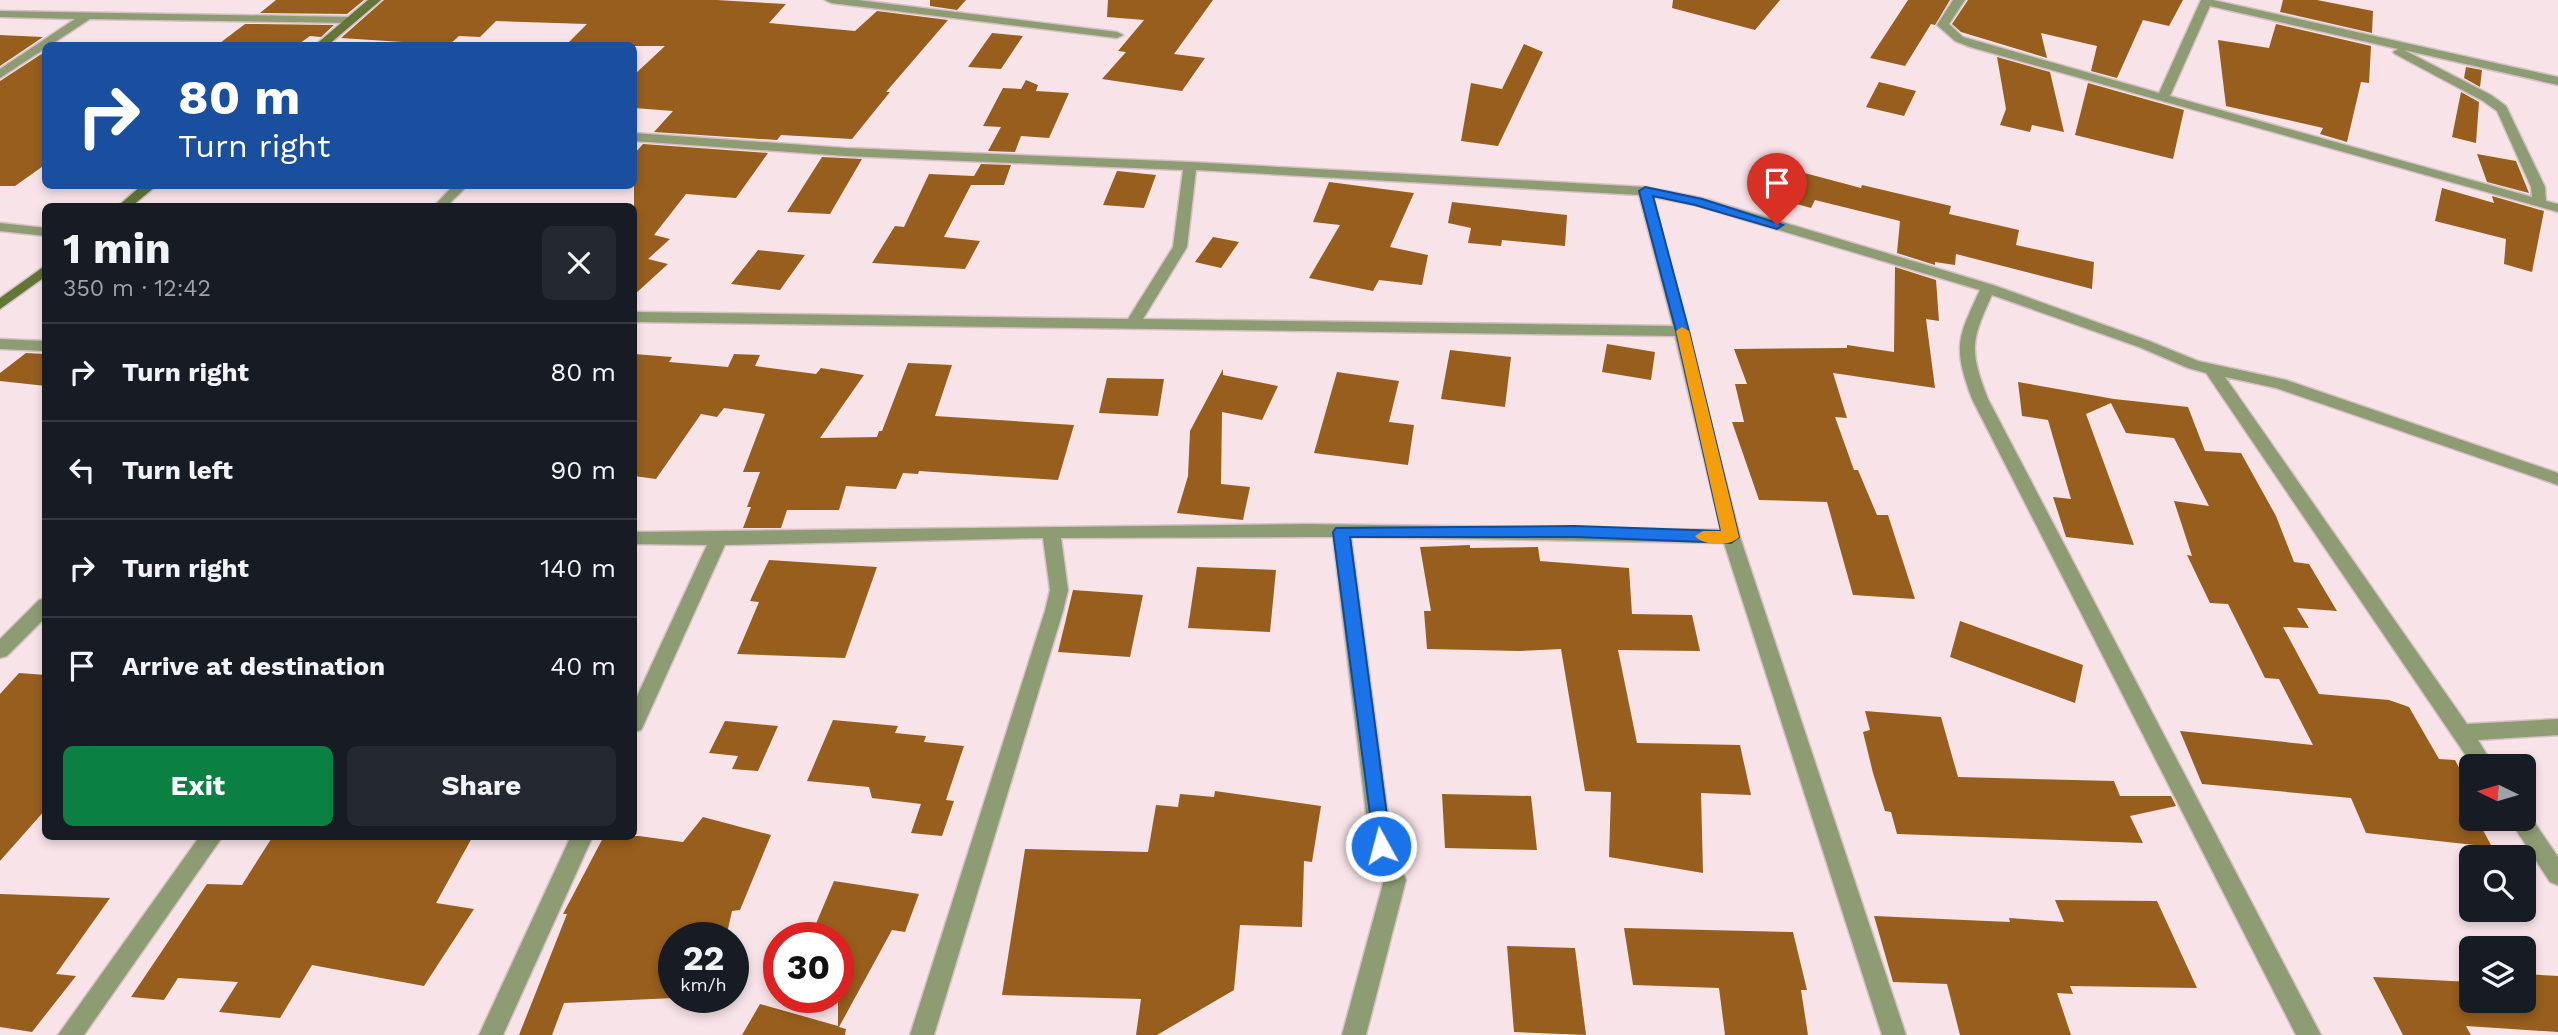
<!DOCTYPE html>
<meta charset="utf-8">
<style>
body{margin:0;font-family:"Work Sans",sans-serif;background:#242831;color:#f1f3f6;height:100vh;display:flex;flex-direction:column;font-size:26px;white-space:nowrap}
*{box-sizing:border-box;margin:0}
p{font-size:23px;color:#9ea1a6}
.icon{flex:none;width:38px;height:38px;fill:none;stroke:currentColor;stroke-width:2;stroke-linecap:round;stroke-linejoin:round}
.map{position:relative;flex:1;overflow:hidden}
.panel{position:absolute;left:42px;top:203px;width:595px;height:637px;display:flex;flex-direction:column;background:#171b24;border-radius:10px;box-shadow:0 4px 10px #0003}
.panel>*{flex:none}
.guide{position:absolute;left:42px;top:42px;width:595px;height:147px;border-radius:10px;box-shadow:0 4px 10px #0003;background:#1a4fa0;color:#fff;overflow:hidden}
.needle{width:46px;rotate:275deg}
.buttons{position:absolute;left:2459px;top:754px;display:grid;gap:14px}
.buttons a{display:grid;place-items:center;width:77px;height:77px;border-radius:10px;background:#171b24;box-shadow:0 4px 10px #0003;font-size:35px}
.speed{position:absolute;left:658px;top:922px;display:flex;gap:14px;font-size:35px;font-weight:700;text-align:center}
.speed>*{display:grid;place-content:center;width:91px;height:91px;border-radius:50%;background:#171b24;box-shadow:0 4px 10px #0003;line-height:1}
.speed small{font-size:18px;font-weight:400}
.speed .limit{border:10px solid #d22;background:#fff;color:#111}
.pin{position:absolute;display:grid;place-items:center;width:60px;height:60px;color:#fff;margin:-72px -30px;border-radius:50% 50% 50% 0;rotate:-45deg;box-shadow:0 0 7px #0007}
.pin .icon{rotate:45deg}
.me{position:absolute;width:77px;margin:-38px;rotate:353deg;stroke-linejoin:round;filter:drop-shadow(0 0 5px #0008)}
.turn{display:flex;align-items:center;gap:24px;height:147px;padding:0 21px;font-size:32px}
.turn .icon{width:91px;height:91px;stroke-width:2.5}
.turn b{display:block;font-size:49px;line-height:60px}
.round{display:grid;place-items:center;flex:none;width:74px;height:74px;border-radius:10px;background:#242831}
.head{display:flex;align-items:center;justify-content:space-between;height:119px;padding:0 21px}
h1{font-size:42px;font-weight:700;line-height:52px}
.button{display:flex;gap:14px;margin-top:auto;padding:14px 21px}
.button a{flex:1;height:80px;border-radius:10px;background:#0b8043;color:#fff;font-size:28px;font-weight:700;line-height:80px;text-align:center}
.button a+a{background:#242831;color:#f1f3f6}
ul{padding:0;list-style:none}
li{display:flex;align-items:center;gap:21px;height:98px;padding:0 21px;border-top:2px solid #363941}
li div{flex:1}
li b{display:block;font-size:26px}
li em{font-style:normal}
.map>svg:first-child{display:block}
.building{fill:#975e1d}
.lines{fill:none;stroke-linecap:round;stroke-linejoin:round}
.street-casing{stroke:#d7c0c5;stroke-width:3}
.secondary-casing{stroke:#d7c0c5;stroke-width:3}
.street{fill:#8e9c74;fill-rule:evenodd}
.secondary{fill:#627638;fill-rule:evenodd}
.route{fill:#1a73e8;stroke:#114b97;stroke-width:2}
.slow{fill:#f59e0b}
</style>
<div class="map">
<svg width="2558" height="1035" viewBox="0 0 2558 1035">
<rect width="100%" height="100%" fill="#f8e4e8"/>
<path class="building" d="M276,0H364L347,14L260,13Z
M384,0H716L786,4L769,23L855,31L877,11L948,20L886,92H890L852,139L781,135L777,140L654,132L673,111L634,108V75L665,46H565L587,24L496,21L480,37L459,36L449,45L341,38Z
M930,0H966L957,10L930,6Z
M1108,0H1213L1174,54L1205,58L1182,91L1102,79L1126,52L1118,51L1144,20L1107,17Z
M1673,0H1780L1755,30L1672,8Z
M1908,0H1950L1935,25L1931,24L1905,66L1870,58Z
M1968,0H2183L2169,26L2143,20L2117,78L2091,71L2097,46L2041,33L2047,58L1961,32L1952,24Z
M2283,0H2317L2373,11L2372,33L2280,12Z
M245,24L334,25L321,37L310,36L296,46H216Z
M2276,24L2371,46L2369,83L2361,82L2347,142L2320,134L2323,128L2226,106L2218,40L2269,48Z
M992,33L1023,36L1001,69L968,67Z
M0,35L43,37L0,66Z
M1524,44L1543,52L1498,146L1461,141L1471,83L1502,89Z
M46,51V164L15,186H0V81Z
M1997,57L2050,72L2064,132L2032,125L2030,132L2000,125L2006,109Z
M2466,67L2482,70L2480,87L2464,78Z
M1026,80L1038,85L1036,91L1069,93L1049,138L1021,136L1015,152L988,151L1001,127L983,126L1003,88L1021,89Z
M1879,82L1916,91L1904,116L1866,107Z
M2088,83L2184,110L2173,159L2075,135Z
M2461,92L2479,102L2476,143L2452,137Z
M643,144L768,153L736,198L686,194L654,235L670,239L648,259L668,264L634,295V154Z
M2477,154L2516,161L2529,193L2487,182Z
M822,157L862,159L830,214L787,212Z
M981,164L1011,165L1004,185H971L944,237L980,241L965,269L872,263L895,226L904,227L929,174L974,176Z
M1782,167L1861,188L1862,185L1951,206L1949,214L2019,230L2016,245L2094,262L2092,289L1956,254L1955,265L1935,262V265L1897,253L1900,221L1815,200L1811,208L1764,195Z
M1117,171L1156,175L1144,208L1103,205Z
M1329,182L1414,193L1390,247L1428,255L1422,285L1379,280L1373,291L1309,278L1340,225L1313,222Z
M2442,188L2494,203L2492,196L2544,211L2532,272L2504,264L2506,239L2435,221Z
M1452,202L1567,215L1565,246L1502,240L1501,246L1468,243L1471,228L1448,223Z
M1213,237L1239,242L1221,268L1195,262Z
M758,250L805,255L780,290L731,284Z
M1895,267L1936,280L1939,321L1926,319L1935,388L1833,373L1847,418L1835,417L1854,470H1858L1877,515H1888L1915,599L1853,595L1827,502L1759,500L1732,422H1744L1735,384H1747L1734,349L1847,348V345L1894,352Z
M1607,344L1655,352L1651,380L1602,372Z
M1450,350L1511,357L1505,407L1441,399Z
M26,353L46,354V386L0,381V373Z
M634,354L672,357L669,362L728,367L734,354L760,355L755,366L816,374L821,368L864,375L820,438L877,437L879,431H882L908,363L952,365L935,416L1074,425L1058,480L919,471L918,474L903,473L896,489L846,486L839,510H787L781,528H743L751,507H747L760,472H743L765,414L724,408L717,417L701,414L656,479L634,476Z
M1223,369V375L1278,386L1262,420L1222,412L1221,484L1250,487L1243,520L1177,513L1188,476L1190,431Z
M1337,372L1399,381L1389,422L1414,425L1408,465L1314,453Z
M1107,378L1164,379L1158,416L1099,413Z
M2018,382L2114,399L2188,407L2205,451L2241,453L2276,516L2294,562L2309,564L2337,611L2297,608L2309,628L2283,627L2319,694L2389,700L2409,707L2439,759L2455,760L2469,787L2459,786L2471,807V819H2477L2492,847L2366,833L2351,798L2202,784L2180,731L2313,745L2279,679L2265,678L2228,604L2210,603L2187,555L2192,556L2174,501L2209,506L2174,438L2126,433L2111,403L2086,414L2134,545L2066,537L2053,497L2071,499L2048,420L2022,416Z
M1470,545V548L1538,547L1540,561L1629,568L1632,614L1692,615L1700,651L1618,650L1637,743L1740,745L1751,795L1701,793L1703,873L1609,857L1611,792L1585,791L1561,649L1520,651L1427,649L1424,611H1431L1420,547Z
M769,560L877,567L845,658L737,654L759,602L750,601Z
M1197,567L1276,570L1270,632L1188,628Z
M1073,590L1143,595L1130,657L1058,652Z
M1960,621L2083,665L2075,703L1950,657Z
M19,673L46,675V809L0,861V694Z
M1865,711L1941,717L1958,777L2114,781L2120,796H2171L2176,806L2130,816L2143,843L1897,834L1891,812L1885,811L1873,773L1863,732L1870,730Z
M833,720L898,726L895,733L926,736L924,742L964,746L946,800L954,801L942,836L911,833L921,804L872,798L869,787L807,781Z
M725,721L778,726L758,771L732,769L738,756L709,753Z
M1215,791L1321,806L1312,862L1304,861L1302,927L1240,925L1234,990L1157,1035H1136L1141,999L1002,995L1025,849L1148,852L1156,805L1178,807L1180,794L1214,797Z
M1442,794L1531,796L1537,850L1445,848Z
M703,817L771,835L740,910L732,911L726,938H674V998L564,1003L552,1035H519L567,914H563L604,836H639L683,842Z
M273,836H473L436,903L474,909L424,986L312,965L280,1018L219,1012L238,982L178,978L164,1000L131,997L207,884L242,885Z
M834,881L919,894L905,932L892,930L839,1027L846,1029L845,1035H742L760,1004L838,1026V938H810Z
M0,894L110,898L56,974L76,976L32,1032L0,1027Z
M2055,900L2157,901L2197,988L2070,986L2073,994L2057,993L2071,1035H1960L1947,984L1893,982L1874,916L2010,922L2009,918L2064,922Z
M1624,928L1793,932L1807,990H1801L1808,1035H1725L1719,988L1633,985Z
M1507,946L1575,948L1586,1035L1514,1032Z
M2524,974L2558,976V1032L2466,1026L2471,1035H2403L2373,977L2471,982V1001H2524Z"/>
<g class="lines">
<g class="street-casing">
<path id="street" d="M825,0H858L1117,32L1123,35L1117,38L831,3Z
M1953,0H1965L1949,24L1963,37L2159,93L2201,0H2213L2558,77V85L2404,50L2491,95L2506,106L2545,187L2546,201L2558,204V212L1970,47L1955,41L1937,25ZM2210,6L2398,49L2393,52L2395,54L2483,101L2497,111L2531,187L2532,197L2170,96Z
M0,11L351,17L357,20L351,23L90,19L0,78V69L75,19L0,17Z
M634,133L846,148L1190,162L1645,187L1702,198L1993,285L2149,341L2198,361L2286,380L2558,473V485L2276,388L2225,377L2467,724L2558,719V735L2478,740L2494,766H2473L2206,373L2188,368L2139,347L1992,295C1971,341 1969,350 1988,399L2321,1035H2296L1972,399C1953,347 1957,339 1980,290L1695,205L1653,197L1740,537L1906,1035H1882L1724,543L1351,537L1392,846L1406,880L1366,1035H1342L1384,880L1370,846L1333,537H1307L1061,538L1068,590L1063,611L934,1035H910L1045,611L1050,590L1043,538L725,545L644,724L641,730L634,732V703L707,545L634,544V532L1307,524L1721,530L1675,336L634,322V312L1128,319L1173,247L1183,170L846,156L634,141ZM1196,170L1639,195L1673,326L1143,319L1187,247Z
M453,186H467L447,206H434Z
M0,223L46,228V236L0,231Z
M0,339L46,341V351L0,349Z
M46,598V617L7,656L0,658V639L39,600Z
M2524,811L2528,813L2558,857V885L2550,882L2509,819H2524Z
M200,836H223L84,1035H58Z
M571,836H593L503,1035H479Z"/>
</g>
<g class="secondary-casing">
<path id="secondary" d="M368,0H381L327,46H314Z
M141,186H156L132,206H118Z
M46,265V276L0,309V298Z"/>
</g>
<use href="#street" class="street"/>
<use href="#secondary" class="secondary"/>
</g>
<path class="route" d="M1645,187L1702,199L1783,225L1777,229L1695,205L1653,196L1689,331L1739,537L1731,543L1575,537H1350L1391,846L1388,852L1381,855L1375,852L1333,532L1336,528L1575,526L1721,531L1676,331L1639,191Z"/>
<path class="slow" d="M1682,327L1689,331L1739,537C1731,547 1703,546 1695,536L1703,531H1721L1676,331Z"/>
</svg>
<div class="buttons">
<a><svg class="needle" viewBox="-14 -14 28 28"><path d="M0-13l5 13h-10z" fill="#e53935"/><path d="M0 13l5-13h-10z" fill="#9ea1a6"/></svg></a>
<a><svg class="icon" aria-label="search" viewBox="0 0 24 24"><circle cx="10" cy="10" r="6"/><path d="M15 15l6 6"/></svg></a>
<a><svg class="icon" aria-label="layers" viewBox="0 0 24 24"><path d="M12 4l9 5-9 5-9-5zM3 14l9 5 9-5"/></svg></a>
</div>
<div class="speed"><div>22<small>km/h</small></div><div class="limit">30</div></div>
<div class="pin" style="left:1777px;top:225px;background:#d93025"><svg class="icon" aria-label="arrive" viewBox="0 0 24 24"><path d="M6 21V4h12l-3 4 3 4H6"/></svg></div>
<svg class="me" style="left:1381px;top:846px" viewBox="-20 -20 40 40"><circle r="17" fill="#1a73e8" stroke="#fff" stroke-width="3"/><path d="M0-11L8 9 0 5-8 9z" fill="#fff"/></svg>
<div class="guide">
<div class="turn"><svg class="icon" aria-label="right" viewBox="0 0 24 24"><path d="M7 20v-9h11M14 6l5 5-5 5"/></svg><div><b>80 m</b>Turn right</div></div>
</div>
<section class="panel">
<div class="head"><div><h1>1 min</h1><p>350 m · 12:42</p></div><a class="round"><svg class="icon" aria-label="close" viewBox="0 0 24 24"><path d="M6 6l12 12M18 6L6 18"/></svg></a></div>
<ul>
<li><svg class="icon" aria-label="right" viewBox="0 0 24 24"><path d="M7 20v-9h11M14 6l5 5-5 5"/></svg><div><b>Turn right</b></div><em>80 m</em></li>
<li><svg class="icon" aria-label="left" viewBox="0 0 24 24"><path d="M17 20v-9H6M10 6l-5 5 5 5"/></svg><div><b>Turn left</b></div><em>90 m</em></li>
<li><svg class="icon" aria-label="right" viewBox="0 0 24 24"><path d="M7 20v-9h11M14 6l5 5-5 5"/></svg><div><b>Turn right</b></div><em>140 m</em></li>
<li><svg class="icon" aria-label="arrive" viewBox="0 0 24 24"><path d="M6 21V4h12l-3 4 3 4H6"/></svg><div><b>Arrive at destination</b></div><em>40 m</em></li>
</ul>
<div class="button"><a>Exit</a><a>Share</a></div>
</section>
</div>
